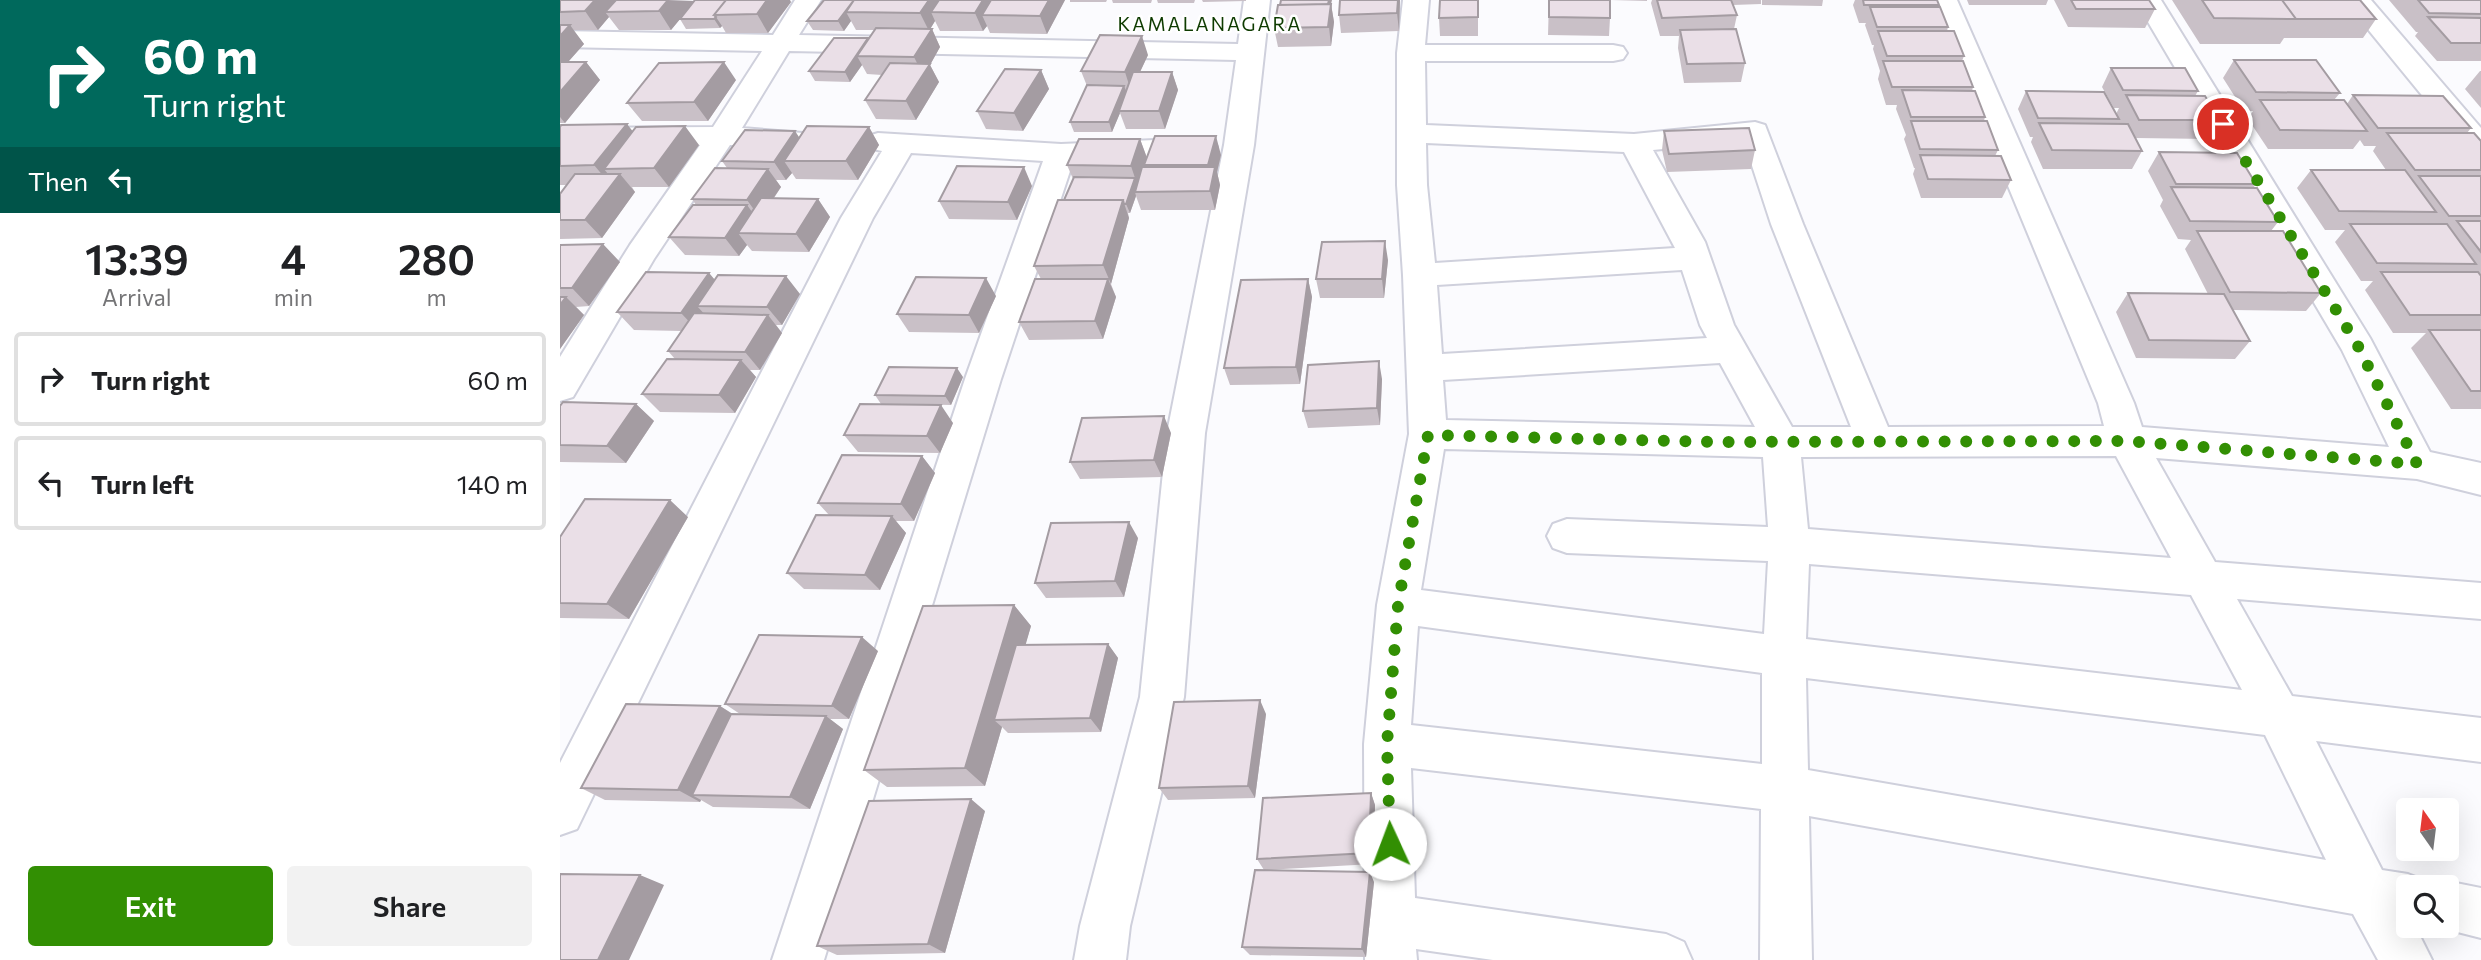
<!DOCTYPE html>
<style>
body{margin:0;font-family:Commissioner,sans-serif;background:#f2f2f2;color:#202124;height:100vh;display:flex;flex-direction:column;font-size:26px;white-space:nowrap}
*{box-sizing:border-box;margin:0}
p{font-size:23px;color:#757577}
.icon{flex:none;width:38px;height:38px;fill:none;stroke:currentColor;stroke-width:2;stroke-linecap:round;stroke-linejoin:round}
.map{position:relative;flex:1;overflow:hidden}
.side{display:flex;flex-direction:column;background:#fff;width:560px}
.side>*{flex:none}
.banner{background:#00695c;color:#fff;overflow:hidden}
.needle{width:46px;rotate:346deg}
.controls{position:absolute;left:1836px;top:798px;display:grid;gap:14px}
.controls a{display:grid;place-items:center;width:63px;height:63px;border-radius:7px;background:#fff;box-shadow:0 7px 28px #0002;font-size:35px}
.pin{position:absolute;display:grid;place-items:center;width:60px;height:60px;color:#fff;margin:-30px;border:4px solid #fff;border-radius:50%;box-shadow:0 2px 7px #0007}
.me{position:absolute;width:77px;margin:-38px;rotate:358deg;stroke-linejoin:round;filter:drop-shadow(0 0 5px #0008)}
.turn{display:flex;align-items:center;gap:24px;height:147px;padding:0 28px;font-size:32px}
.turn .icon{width:91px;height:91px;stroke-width:2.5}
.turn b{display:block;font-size:49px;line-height:60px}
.then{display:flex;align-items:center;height:66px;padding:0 28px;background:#0003;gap:14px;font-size:26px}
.eta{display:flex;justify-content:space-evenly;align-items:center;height:119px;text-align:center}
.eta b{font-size:42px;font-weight:600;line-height:49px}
.button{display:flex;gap:14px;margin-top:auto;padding:14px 28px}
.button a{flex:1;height:80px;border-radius:7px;background:#328f03;color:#fff;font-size:28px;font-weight:600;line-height:80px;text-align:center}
.button a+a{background:#f2f2f2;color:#202124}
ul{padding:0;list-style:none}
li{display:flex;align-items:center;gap:21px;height:94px;margin:0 14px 10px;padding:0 14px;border:4px solid #e0e0e0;border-radius:7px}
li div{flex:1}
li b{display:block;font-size:26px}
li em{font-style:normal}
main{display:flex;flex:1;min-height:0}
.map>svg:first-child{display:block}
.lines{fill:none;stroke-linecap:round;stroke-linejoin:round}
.street-casing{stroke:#cfd0dc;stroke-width:4}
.street{fill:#fff;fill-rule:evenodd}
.wall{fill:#c9c0c7}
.shaded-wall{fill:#a49ca2}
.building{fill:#eadfe7;stroke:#a49ca2;stroke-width:2}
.route{stroke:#328f03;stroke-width:12;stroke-dasharray:0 21.6}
.labels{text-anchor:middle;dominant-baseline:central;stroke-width:5;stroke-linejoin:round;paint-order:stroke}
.far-quarter-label{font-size:19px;letter-spacing:2px;fill:#0e3b00;stroke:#fff}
</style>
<main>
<section class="side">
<div class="banner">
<div class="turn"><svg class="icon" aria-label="right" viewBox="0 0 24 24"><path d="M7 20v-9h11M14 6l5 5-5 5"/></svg><div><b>60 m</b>Turn right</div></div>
<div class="then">Then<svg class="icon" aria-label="left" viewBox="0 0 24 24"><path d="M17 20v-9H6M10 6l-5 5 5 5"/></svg></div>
</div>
<div class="eta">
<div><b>13:39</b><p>Arrival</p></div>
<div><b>4</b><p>min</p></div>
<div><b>280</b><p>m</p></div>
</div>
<ul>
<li><svg class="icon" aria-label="right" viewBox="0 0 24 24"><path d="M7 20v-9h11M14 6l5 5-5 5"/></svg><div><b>Turn right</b></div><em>60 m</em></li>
<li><svg class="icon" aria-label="left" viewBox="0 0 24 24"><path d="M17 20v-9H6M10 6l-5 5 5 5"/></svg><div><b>Turn left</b></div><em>140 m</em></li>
</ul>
<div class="button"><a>Exit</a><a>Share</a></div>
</section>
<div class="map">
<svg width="1921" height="960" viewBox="0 0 1921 960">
<rect width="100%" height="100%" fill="#fbfbfe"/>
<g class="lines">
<g class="street-casing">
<path id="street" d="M235,0H261L239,35L678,44L684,0H710L694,145L645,433L624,697L570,926L566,960H514L520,926L580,697L607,433L664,145L676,60L229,51L182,128L243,133L248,139L243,145L233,148L170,145L94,259L13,397L0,401V357L70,245L140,145L0,146V128L153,127L202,51L0,47V31L213,35Z
M843,0H869L865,45H1053L1063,47L1067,53L1063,59L1053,61H865L866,125L1074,134L1195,122L1205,125L1243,224L1328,427L1544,426L1538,403L1371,0H1397L1574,403L1582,427L1829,447L1782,350L1575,0H1601L1810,338L1870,452L1921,463V495L1857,479L1596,458L1655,562L1921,583V619L1677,599L1732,696L1921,718V762L1756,741L1822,870L1848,874L1866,881L1868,887H1848V926H1855L1872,960H1818L1793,914L1249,816L1252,960H1200L1201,809L851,768L855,898L1106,934L1124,942L1132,960H933L856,949L857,960H805L804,744L817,605L849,434L843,275L837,185V53ZM1184,141L1211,224L1291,427H1232L1174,325L1145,242L1093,150ZM866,143L1064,152L1115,248L875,263L867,185ZM1122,270L1140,325L1147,338L882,354L877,285ZM1160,363L1195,427L886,420L883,380ZM884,449L1203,457L1208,527L1007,519L993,524L987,536L993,548L1007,553L1208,561L1204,634L861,590ZM1556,456L1611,558L1248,529L1241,457ZM1249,564L1631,595L1682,690L1246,639ZM858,626L1202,673V764L851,725ZM1246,678L1705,735L1766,860L1248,770Z
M1784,0H1811L1921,128V156L1910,154Z
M318,133L501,144L642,138L653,140L657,147L653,154L642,156L513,162L441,379L264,960H212L405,379L483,161L351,153L313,218L17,829L0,835V763L281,218L322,151L308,148L303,142L308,136Z
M1886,881L1921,888V938L1874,926H1886V887H1871Z"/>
</g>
<use href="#street" class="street"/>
</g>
<path class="wall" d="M0,0L231,2L208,33H166L162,26L160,28L126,29L120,19L111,30H59L49,17L38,30H13L24,44L8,62H26L40,80L5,123H0Z
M264,0H505L487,34L430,33L427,26L423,31H380L375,21L370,29H372L380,47L370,65L379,82L356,120L316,119L305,100L322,75L307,74L302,65L290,82L255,81L249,71L309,39L315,30H296L291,21L284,31L253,30L247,21Z
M510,0H547L546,2H510Z
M552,0H592L591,3H553Z
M597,0H635L634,3H598Z
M642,0H686V1L643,2Z
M840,0L839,31L781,33L779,15Z
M918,0V36H880L879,18Z
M989,0L1050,18L1049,36L988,35Z
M1051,0H1087V1Z
M1092,0H1201V4L1173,5L1177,15L1174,29L1185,63L1181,82L1124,83L1118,48L1119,36H1100L1091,3Z
M1202,0H1263L1262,6L1202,5Z
M1295,0H1377L1379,5L1378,7L1388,27L1387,31L1404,56L1402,61L1413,87L1412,91L1425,117L1424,121L1438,150L1435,156L1451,180L1442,198H1361L1353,174L1355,168H1354L1344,139L1346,135L1336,109L1337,105H1326L1318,79L1320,71L1313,49L1314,45H1312L1305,25L1306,23H1299L1293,5Z
M1407,0H1488L1486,5H1409Z
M1494,0H1589L1595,9L1585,28L1508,27Z
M1612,0H1800L1816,19L1803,38H1724L1720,44H1640Z
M1829,0H1921V61H1877L1855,36L1858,32H1856Z
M771,4L774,22L771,46L718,47L714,28Z
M588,55L580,72H612L618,90L605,129H566L560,113L552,132H514L510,122L527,86L521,71Z
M1674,60L1780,93L1774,100L1787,104L1793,95L1911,128L1907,133L1921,141V409H1891L1851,348L1866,333H1833L1805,290L1813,281H1801L1775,242L1785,230H1765L1737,188L1751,170H1826L1813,151L1816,146H1804L1800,140L1793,149H1708L1688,119L1693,111H1684L1663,78Z
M1551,68L1638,91L1635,96L1660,120L1649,139L1576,138L1582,151L1572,169H1483L1471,142L1473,137H1470L1458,109L1466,91L1556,114L1559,108H1554L1542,87Z
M481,70L489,89L463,131L426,129L417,111Z
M1920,71H1921V108L1905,89Z
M176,80L148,121H82L67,103Z
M0,127L73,131L139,145L109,187H72L75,192L42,238L0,239V194L7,185H0Z
M309,127L319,145L298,180L236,179L232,173L226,180H216L221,187L214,198L258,199L270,217L249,252L192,251L187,245L179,256L125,255L109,237L136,205L132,199L167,168L162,161L240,137Z
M1104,131L1195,150L1191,169L1107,172L1102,150Z
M580,139L587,158L661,155L657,172L660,185L655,210H581L576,196L570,213H568L569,218L551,284L556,297L543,339L469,340L459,322L481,279L474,266L513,179L507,165Z
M1599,152L1696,184L1693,188L1718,222L1711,231L1761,293L1746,311L1673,310L1690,341L1675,359L1576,358L1556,312L1568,293L1648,294L1625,249L1631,240L1618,239L1600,206L1603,200L1588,171Z
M472,186L457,220L389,219L379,201Z
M0,245L60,262L29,306L16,307L24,315L0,349Z
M828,260L824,298H760L756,279Z
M149,273L155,280L240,294L222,325H216L222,333L200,370H190L196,377L175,413L100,412L82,394L115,359L108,351L122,331L74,330L57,312Z
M748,279L752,297L740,384L670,385L664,368Z
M436,296L419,333L349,332L337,314Z
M403,377L391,405L339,404L393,423L380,453L298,452L284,435L321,404L315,395Z
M822,379L820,425L748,428L743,411Z
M76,404L94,421L66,463L0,462V406Z
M611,433L602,477L520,479L510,462Z
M362,456L375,473L354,521H335L346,533L320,590L244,589L227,573L269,515L258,503Z
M128,517L69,619L0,618V537Z
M578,538L564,597L486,598L475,583Z
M454,605L471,626L465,645L548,644L558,658L541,732L448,733L442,727L425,786L327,787L304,770Z
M318,651L289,719H270L283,729L250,809L153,807L141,800L140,802L45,800L21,788L160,706L173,714H180L165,704Z
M706,714L695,798L608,800L599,788Z
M811,793L815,805L813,864L704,870L697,859Z
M425,811L385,953L277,955L257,946Z
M814,882L806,957L690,955L682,947Z"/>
<path class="shaded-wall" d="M35,0H64L45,12L49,17L38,30L25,11Z
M108,0L135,1L111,30L99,11Z
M207,0H230L231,2L208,33L197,14Z
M369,0H389L371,12L375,21L369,31L360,13Z
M423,0H442L422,15L427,26L423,31L415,13Z
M489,0H505L487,34L480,16Z
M769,0H772L771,4L774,22L771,46L767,8Z
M838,0H840L839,31L837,13Z
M286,12L291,21L284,31L278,21Z
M156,17L162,26L160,28L154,19Z
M10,25L24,44L0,71V36Z
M372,29L380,47L370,65L379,82L356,120L346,101L363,75L354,57Z
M582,36L588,55L571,91L565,72Z
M308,38L297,56L302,65L290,82L285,72Z
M26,62L40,80L5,123L0,117V92Z
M164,62L176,80L148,121L134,102Z
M481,70L489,89L463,131L454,113Z
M612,72L618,90L605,129L599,111Z
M564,86L568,95L559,111L560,113L552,132L549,122Z
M67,124L82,143L44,169L53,180L50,184L34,165Z
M125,126L139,145L109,187L94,168Z
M309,127L319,145L298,180L286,161Z
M235,131L247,149L224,161L232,173L226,180L214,162Z
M656,136L661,155L657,172L660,185L655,210L650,191L652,180L648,165Z
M580,139L587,158L575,192L576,196L570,213L566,204L575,178L571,166Z
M464,167L472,186L457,220L448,202Z
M208,169L221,187L200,218L187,200Z
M60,174L75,192L42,238L25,220Z
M258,199L270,217L249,252L236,234Z
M563,200L569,218L551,284L543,265Z
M187,205L201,224L178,233L187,245L179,256L165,238Z
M825,241L828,260L824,298L822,279Z
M43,244L60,262L29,306L12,288Z
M149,273L164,291L137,306L147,317L138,331L121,313Z
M226,276L240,294L222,325L207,307Z
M426,278L436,296L419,333L409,315Z
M548,279L556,297L543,339L535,321Z
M748,279L752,297L740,384L736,367Z
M6,297L24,315L0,349V305Z
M208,315L222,333L200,370L185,352Z
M181,360L196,377L175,413L159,395Z
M819,361L822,379L820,425L817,408Z
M397,368L403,377L391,405L385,396Z
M76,404L94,421L66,463L47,446Z
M381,405L393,423L380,453L367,436Z
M604,416L611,433L602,477L594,460Z
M362,456L375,473L354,521L341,504Z
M110,500L128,517L69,619L47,604Z
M332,516L346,533L320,590L305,575Z
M569,522L578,538L564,597L555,581Z
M454,605L471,626L444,720H434L442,727L425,786L405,768Z
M302,637L318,651L289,719L272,706Z
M548,644L558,658L541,732L530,718Z
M700,700L706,714L695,798L688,786Z
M160,706L180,719L132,795L141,800L140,802L118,790Z
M266,716L283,729L250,809L230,797Z
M811,793L815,805L813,864L809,853Z
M411,799L425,811L385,953L368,944Z
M810,872L814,882L806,957L802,949Z
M80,875L104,885L69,960H38Z"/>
<path class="building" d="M0,0H35L25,11L0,12Z
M56,0H108L99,11L45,12Z
M135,0H166L154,15L156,17L154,19H120Z
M166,0H207L197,14L154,15Z
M264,0H294L278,21H247Z
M294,0H369L360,13L286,12Z
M379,0H423L415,13L371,12Z
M431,0H489L480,16L422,15Z
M721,0H769L768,4L720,5Z
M780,0H838L837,13L779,15Z
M880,0H918V17L879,18Z
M989,0H1050V18L989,17Z
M1097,0H1171L1177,15L1102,18Z
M1303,0H1377L1379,5H1304Z
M1511,0H1589L1595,9H1516Z
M1642,0H1722L1736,19L1654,18Z
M1722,0H1800L1816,19H1736Z
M1858,0H1921V14L1869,13Z
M771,4L768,27L714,28L718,5Z
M1310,7H1380L1388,27H1317Z
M1868,17L1921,18V43H1891Z
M0,25H10L0,36Z
M316,28L372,29L354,57L297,56Z
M1176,29L1185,63L1127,64L1120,30Z
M1318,31H1394L1404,56H1327Z
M540,35L582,36L565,72L521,71Z
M274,38H308L285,72L249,71Z
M1674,60H1756L1780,93L1696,92Z
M1323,61H1403L1413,87H1332Z
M0,62H26L0,92Z
M164,62L134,102L67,103L99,63Z
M330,63L370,64L346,101L305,100Z
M1551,68H1625L1638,91L1563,90Z
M445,69L481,70L454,113L417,111Z
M573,72H612L599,111H559Z
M527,85L564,86L549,122H510Z
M1342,90L1415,91L1425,117H1351Z
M1466,91L1544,92L1559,119L1478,118Z
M1566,95L1645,96L1660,120H1579Z
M1793,95L1883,96L1911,128H1818Z
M1700,100H1784L1807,131L1720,130Z
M1351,121H1427L1438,150L1360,149Z
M1479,123L1568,124L1582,151L1492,150Z
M67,124L34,165L0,166V127L1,125Z
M125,126L94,168L44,169L76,127Z
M247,126L309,127L286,161H224Z
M1189,128L1195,150L1109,154L1104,131Z
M185,130L235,131L214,162L162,161Z
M1827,133H1914L1921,141V170H1855Z
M595,136H656L648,165H584Z
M519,139H580L571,166L507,165Z
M1599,152L1677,153L1696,184H1616Z
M1360,155L1441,156L1451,180L1368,179Z
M397,166L464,167L448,202L379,201Z
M582,167H655L650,191L575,192Z
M155,168L208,169L187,200L132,199Z
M1751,170H1845L1876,212L1779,211Z
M15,174H60L25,220H0V194Z
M1859,176H1921V216H1889Z
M514,177L575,178L566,204H564L563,200H504Z
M1611,187L1697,188L1718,222L1630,221Z
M201,198L258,199L236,234L178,233Z
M498,200H563L543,265L474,266Z
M133,205H187L165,238L109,237Z
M1897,221H1921V252Z
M1790,224H1887L1916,264L1817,263Z
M1637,231H1723L1761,293L1670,292Z
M825,241L822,279H756L762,242Z
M43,244L12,288H0V245Z
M86,272L149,273L121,313L57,312Z
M1821,272H1918L1921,276V315H1850Z
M158,275L226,276L207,307L137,306Z
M356,277L426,278L409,315L337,314Z
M475,279H548L535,321L459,322Z
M748,279L736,367L664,368L681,280Z
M1568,293L1664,294L1690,341L1589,340Z
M0,297H6L0,305Z
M134,313L208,315L185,352L108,351Z
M1869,330H1921V391H1911Z
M107,359L181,360L159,395L82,394Z
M819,361L817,408L743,411L748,365Z
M329,367L397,368L385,396L315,395Z
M3,402L76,404L47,446L0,445V406Z
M300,404L381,405L367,436L284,435Z
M604,416L594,460L510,462L522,418Z
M282,455L362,456L341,504L258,503Z
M25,499L110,500L47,604L0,603V537Z
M256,515L332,516L305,575L227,573Z
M569,522L555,581L475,583L491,523Z
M454,605L405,768L304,770L363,606Z
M199,635L302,637L272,706L165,704Z
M548,644L530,718L434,720L456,645Z
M700,700L688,786L599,788L614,702Z
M66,704L160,706L118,790L21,788Z
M171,714L266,716L230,797L132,795Z
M811,793L809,853L697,859L703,798Z
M411,799L368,944L257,946L309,801Z
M695,870L810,872L802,949L682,947Z
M0,874L80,875L38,960H0Z"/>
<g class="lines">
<path class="route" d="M830,844L827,744L838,605L868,435L1156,442L1567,441L1857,464L1798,346L1663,124"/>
</g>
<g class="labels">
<g class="far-quarter-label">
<text x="650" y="23">KAMALANAGARA</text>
</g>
</g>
</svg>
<div class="controls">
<a><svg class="needle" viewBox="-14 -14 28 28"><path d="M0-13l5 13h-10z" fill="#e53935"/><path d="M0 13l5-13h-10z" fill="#757577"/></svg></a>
<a><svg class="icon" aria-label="search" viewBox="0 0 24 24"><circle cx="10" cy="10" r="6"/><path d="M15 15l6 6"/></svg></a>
</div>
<div class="pin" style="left:1663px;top:124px;background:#d93025"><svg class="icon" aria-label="arrive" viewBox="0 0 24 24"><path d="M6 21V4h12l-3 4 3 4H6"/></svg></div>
<svg class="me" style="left:830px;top:844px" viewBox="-20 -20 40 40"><circle r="19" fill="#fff"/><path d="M0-13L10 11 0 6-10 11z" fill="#328f03"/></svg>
</div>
</main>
